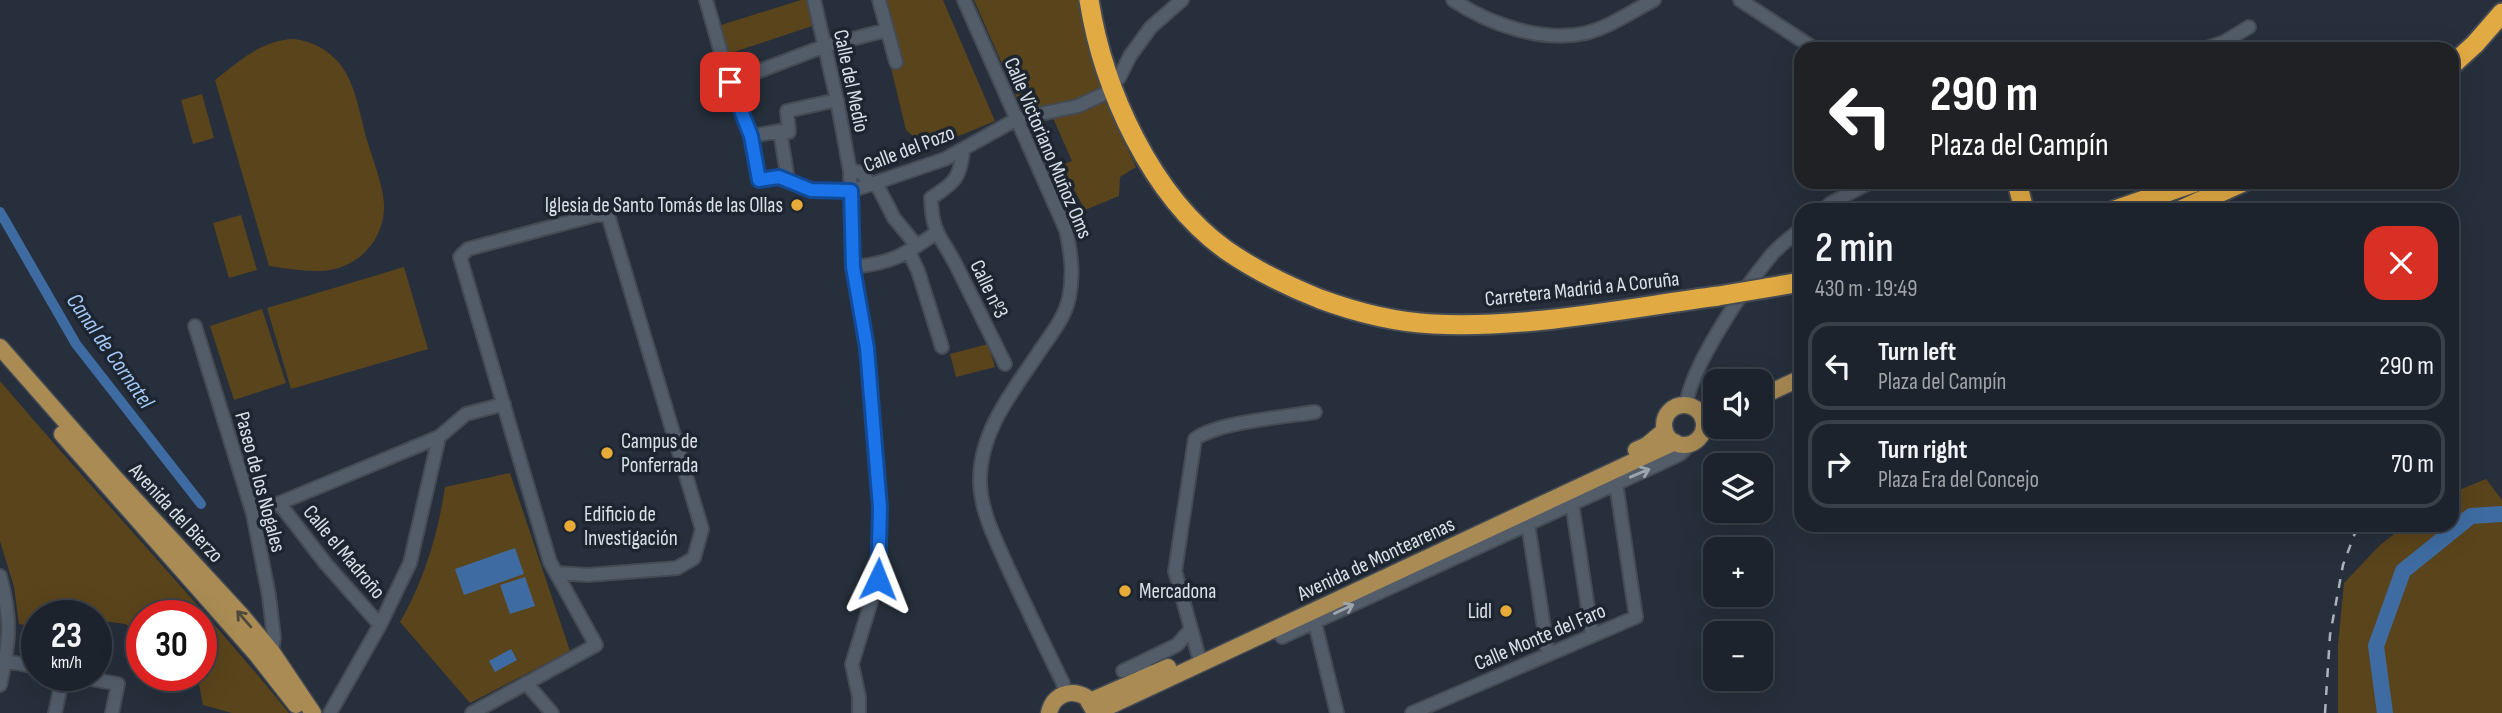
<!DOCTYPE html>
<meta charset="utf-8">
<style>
body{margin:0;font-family:"Sofia Sans Condensed",sans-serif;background:#252b34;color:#f1f3f6;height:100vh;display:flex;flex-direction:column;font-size:26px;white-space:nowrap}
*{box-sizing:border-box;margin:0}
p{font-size:23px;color:#a0a4a9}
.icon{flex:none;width:38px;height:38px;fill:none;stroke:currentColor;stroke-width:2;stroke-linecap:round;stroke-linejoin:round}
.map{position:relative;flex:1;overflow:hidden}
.drawer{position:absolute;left:1794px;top:203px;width:665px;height:329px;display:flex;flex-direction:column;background:#1c232c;border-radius:21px;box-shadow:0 7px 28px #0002,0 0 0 2px #3a4048}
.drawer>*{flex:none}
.banner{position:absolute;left:1794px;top:42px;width:665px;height:147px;border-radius:21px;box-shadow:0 7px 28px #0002,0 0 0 2px #3a4048;background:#202124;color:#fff;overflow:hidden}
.buttons{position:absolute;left:1703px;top:369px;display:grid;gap:14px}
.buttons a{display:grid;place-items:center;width:70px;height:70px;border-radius:14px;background:#1c232c;box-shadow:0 7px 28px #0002,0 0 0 2px #3a4048;font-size:35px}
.speed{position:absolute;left:21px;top:600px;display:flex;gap:14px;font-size:35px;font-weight:700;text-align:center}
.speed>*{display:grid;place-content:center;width:91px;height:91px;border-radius:50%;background:#1c232c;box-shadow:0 7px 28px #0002,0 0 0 2px #3a4048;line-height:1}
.speed small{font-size:18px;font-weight:400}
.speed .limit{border:10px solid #d22;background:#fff;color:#111}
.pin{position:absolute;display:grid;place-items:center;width:60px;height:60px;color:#fff;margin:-30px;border-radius:14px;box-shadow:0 4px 10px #0006}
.me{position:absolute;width:77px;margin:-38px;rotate:2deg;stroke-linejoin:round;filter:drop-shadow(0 0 5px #0008)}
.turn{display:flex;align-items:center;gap:24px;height:147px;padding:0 21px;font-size:32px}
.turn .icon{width:91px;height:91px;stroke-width:2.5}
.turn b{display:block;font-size:49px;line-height:60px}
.round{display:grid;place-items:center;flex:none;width:74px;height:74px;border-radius:21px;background:#252b34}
.head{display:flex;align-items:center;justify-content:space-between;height:119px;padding:0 21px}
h1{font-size:42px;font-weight:600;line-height:52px}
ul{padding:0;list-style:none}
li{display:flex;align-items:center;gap:21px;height:88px;margin:0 14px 10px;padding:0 7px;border:4px solid #3a4048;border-radius:21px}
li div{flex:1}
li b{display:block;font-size:26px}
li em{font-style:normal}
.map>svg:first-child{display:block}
.green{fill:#5a441b}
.water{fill:#3e6ca2}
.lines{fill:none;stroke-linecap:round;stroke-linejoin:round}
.canal{stroke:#3e6ca2;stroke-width:10}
.river{stroke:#3e6ca2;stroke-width:16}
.minor-casing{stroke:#444b54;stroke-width:16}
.major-casing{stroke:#444b54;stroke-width:19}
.highway-casing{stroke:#444b54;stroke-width:23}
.minor{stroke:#535d6a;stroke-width:12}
.major{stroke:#a98b53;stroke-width:16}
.highway{stroke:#e2aa43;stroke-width:19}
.rail{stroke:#abb2ba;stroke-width:2.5;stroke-dasharray:9 9;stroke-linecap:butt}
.highway-bridge-casing{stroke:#444b54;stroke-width:23;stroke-linecap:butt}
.highway-bridge{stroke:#e2aa43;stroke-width:19}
.oneway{stroke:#9da5af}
.oneway2{stroke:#4e493c}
.route-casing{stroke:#114b97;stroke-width:18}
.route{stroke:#1a73e8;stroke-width:12}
.poi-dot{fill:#e8ab37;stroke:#1d2630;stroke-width:2.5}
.labels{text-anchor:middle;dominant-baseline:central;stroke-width:7;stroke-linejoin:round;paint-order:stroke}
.street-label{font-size:21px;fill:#dae0e7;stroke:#1d2630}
.poi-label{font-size:21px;fill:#dae0e7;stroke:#1d2630;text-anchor:start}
.water-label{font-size:23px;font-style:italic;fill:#a3c9f8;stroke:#1d2630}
</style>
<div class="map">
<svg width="2502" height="713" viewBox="0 0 2502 713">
<rect width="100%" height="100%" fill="#262f3b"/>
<path class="green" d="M801,0H809L812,26L728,54L718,26Z
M886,0H943L995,121L964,134L924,146L906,130L891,68L901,64Z
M974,0H1079L1101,90L1070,106L1025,116Z
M294,39C314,42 327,49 340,64C356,84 360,116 367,140C373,160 382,182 384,203C386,241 355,272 317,271C301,271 284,268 269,266L215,80C240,61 261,40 294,39Z
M202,94L214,138L193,144L181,100Z
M1104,99L1136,167L1120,177L1119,196L1085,210L1061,165L1072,161L1053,118Z
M241,215L257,270L229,278L213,223Z
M404,267L428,349L291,389L267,308Z
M262,309L286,383L234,400L210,326Z
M988,344L995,367L956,377L950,354Z
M0,381C95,493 196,599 289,713H232L203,705L198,679L195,676H201V616H142V634L125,624L96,620V616H37V627L19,624L14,587L0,541Z
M510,473L570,651L470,703L400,622C424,581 438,534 445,487Z
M2486,479L2502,500V713H2338V645L2344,583L2380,545L2406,525H2452V493Z"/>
<path class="water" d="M515,548L524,574L464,595L455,569Z
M525,577L535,606L510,614L500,585Z
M511,649L517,660L495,672L489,661Z"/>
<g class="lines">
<path class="canal" d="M0,212L76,344L201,504"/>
<path class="river" d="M2385,713L2376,646L2403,571L2471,516L2502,514"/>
<g class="minor-casing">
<path id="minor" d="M706,0L726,70L751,136
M814,0L837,100L850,171L853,267L867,348L880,507L878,579L852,664L859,697V713
M879,0L896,62
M964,0L1066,230C1071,253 1074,274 1069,298C1065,317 1052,333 1041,349C1014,390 979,431 980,482C981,513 996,540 1008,568C1026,606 1044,645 1063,683L1065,694
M1453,0C1489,24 1542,43 1586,33C1610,27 1632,11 1654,0
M1740,0L1815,49
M2204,49L2224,42L2249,27
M1119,78L1130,56L1151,27L1182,0
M730,82L825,46L887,30
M780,134L789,132L787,111L837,100
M963,150C961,178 953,184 931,198C932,236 943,238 958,269C974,301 989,332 1005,364
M850,171C861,170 864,175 870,184
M788,180L780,131L751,136L759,180L779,177L811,190L851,191L945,159L1017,119L1078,106L1104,94
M874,183L879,189L894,218L917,246
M1823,210L1831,203L1871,182
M909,252L918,271L942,347
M853,267C893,263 904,255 936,233
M195,326L253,514L269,596L274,638L272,652
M1686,405C1692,365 1742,291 1769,258C1777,247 1790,238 1801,229
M279,503L326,564L380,625
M1572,503L1592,635
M253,514L439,437
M1528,524L1548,654
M0,576C12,620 10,640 0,685
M1315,623L1337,713
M1282,637L1657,465L1680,454L1692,443
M1198,654L1175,571L1195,439C1217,422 1285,417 1315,412
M5,661L37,667
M1123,671L1146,660
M75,676L118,684L112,713
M1142,679L1146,660L1177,645L1191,629
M526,683L552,713
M55,713L63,676
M330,713L380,625L410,563L439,437L466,414L504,404
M472,713L596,645L550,562L460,257L468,249L596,215H608L702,529L694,558L677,568L588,575L557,573
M1412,713L1636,617L1616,483"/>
</g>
<g class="major-casing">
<path id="major" d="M0,347L115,478L243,617L272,652L313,713
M1760,397L1801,378
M1664 425a20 20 0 1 1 40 0a20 20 0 1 1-40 0Z
M62,434L257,655L296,705
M1636,450L1647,445L1665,430
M1090,701L1168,667
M1049,713C1053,695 1070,688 1086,697L1094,711
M1095,713L1675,442"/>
</g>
<g class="highway-casing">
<path id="highway" d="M1089,0C1103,89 1151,196 1226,250C1255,270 1287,286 1320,299C1358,313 1393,322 1433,324C1525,329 1627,308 1718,296
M2452,65L2475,44L2502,13
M2017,182L2022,202L2019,210
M2115,210L2196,182
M2181,210L2243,182
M1766,288L1801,282"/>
</g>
<use href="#minor" class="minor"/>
<use href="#major" class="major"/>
<use href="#highway" class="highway"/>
<path class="rail" d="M2325,713L2330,635L2343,565L2358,525"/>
<g class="highway-bridge-casing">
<path id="highway-bridge" d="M1718,296L1766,288"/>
</g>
<use href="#highway-bridge" class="highway-bridge"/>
</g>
<defs><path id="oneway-shaft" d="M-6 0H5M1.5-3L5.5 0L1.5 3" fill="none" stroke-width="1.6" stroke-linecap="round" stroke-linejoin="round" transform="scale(1.75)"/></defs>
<g class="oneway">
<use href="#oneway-shaft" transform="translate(1640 473) rotate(-23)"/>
<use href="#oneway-shaft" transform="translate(1344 609) rotate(-25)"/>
</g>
<use class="oneway2" href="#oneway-shaft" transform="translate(244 619) rotate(-131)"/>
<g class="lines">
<g class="route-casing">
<path id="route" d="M730,82L751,136L759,180L779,177L811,190L851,191L853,267L867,348L880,508L878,579"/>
</g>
<use href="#route" class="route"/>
</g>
<g class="poi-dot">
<circle cx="797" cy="205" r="7"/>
<circle cx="607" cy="453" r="7"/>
<circle cx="570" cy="526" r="7"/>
<circle cx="1125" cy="591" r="7"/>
<circle cx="1506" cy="611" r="7"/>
</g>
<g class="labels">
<g class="street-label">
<text transform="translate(851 81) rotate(78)">Calle del Medio</text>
<text transform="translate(1048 148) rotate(67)">Calle Victoriano Muñoz Oms</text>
<text transform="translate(909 149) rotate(-21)">Calle del Pozo</text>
<text transform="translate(989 289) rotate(64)">Calle nº3</text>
<text transform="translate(1582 289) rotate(-6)">Carretera Madrid a A Coruña</text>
<text transform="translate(260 482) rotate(75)">Paseo de los Nogales</text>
<text transform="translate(176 513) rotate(47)">Avenida del Bierzo</text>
<text transform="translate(344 552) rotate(50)">Calle el Madroño</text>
<text transform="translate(1376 559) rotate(-25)">Avenida de Montearenas</text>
<text transform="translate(1540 637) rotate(-23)">Calle Monte del Faro</text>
</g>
<g class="poi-label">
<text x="783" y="205" text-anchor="end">Iglesia de Santo Tomás de las Ollas</text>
<text x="621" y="441">Campus de<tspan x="621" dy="24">Ponferrada</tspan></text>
<text x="584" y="514">Edificio de<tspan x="584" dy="24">Investigación</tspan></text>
<text x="1139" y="591">Mercadona</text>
<text x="1492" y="611" text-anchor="end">Lidl</text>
</g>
<g class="water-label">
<text transform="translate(110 351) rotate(55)">Canal de Cornatel</text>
</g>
</g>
</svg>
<div class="buttons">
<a><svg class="icon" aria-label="sound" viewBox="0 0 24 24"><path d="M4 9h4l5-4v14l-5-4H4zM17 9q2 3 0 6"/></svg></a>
<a><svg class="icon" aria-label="layers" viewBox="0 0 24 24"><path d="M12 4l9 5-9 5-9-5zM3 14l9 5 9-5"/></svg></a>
<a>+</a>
<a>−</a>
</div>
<div class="speed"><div>23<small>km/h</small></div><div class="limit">30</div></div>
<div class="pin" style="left:730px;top:82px;background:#d93025"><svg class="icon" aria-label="arrive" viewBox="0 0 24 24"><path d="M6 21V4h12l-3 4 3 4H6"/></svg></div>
<svg class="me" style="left:878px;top:579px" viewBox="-20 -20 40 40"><path d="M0-17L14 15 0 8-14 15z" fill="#1a73e8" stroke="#fff" stroke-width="4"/></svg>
<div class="banner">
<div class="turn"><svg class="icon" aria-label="left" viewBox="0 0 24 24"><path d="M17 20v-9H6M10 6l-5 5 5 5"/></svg><div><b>290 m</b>Plaza del Campín</div></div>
</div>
<section class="drawer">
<div class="head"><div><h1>2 min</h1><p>430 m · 19:49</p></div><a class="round" style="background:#d93025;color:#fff"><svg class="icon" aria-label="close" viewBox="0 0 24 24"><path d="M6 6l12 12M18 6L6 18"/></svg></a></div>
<ul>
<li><svg class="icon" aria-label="left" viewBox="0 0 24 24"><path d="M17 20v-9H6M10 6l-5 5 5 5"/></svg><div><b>Turn left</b><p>Plaza del Campín</p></div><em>290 m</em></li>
<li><svg class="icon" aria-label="right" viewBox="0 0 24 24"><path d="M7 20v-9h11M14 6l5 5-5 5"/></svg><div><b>Turn right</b><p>Plaza Era del Concejo</p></div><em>70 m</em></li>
</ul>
</section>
</div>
